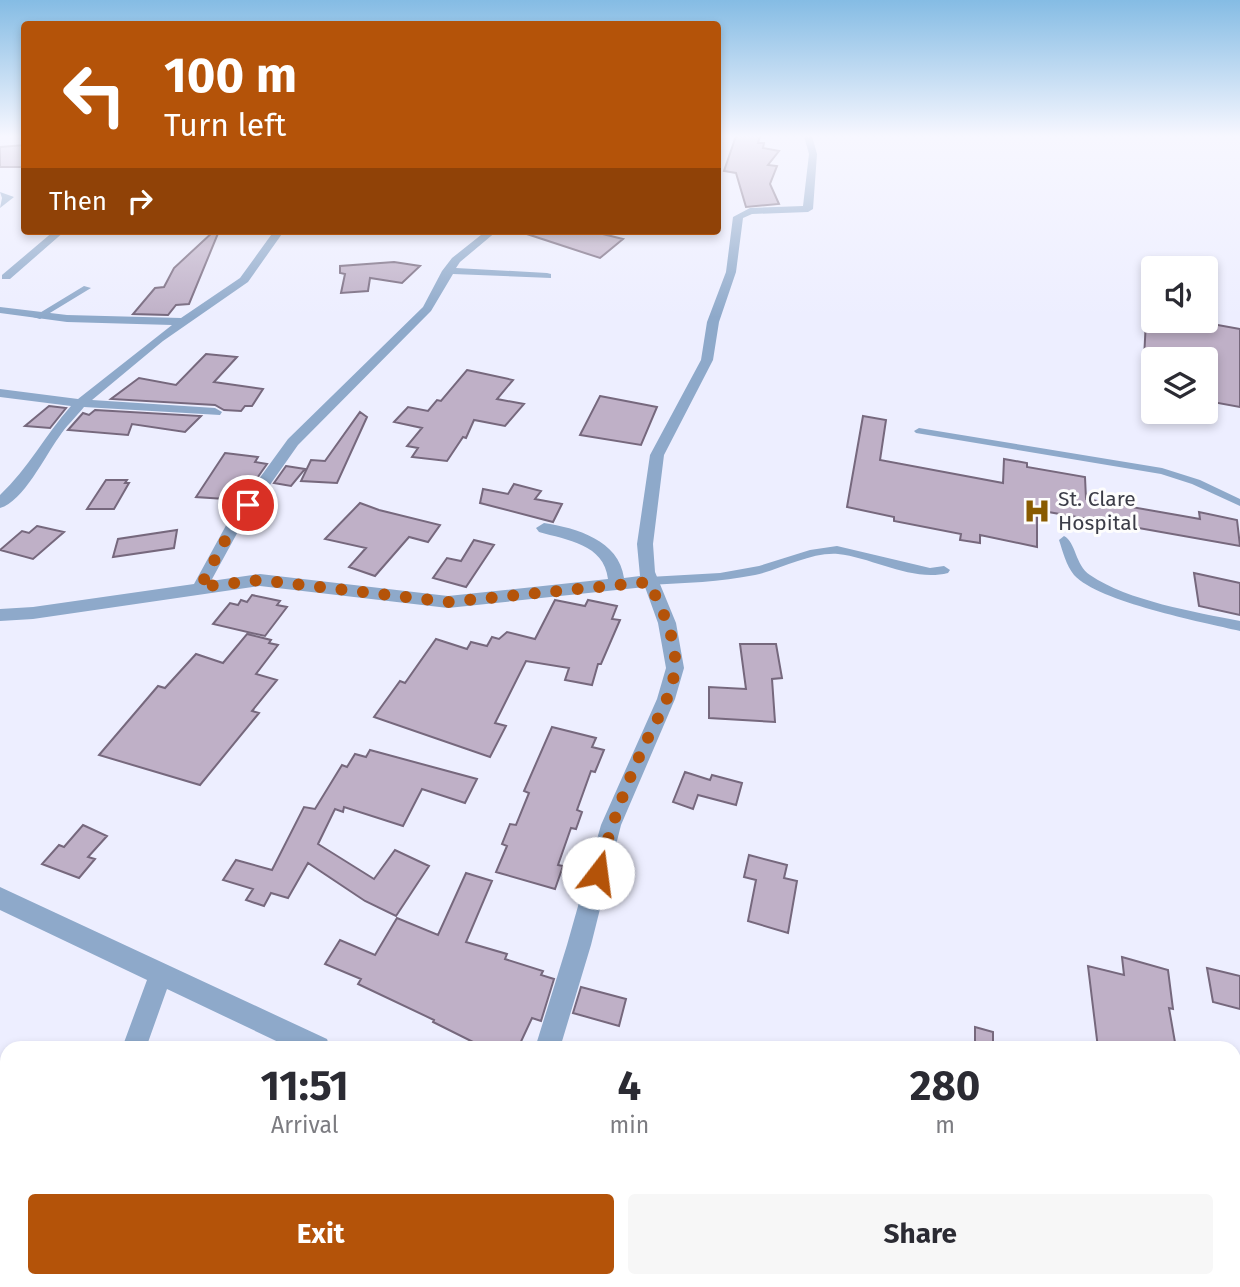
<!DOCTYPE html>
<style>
body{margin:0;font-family:"Fira Sans",sans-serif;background:#f7f7f7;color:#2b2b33;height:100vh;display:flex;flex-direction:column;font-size:26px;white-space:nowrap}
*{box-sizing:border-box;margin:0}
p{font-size:23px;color:#7c7c81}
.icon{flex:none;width:38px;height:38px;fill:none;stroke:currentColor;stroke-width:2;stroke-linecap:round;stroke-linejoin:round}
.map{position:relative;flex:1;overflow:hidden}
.sheet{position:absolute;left:0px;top:1041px;width:1241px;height:247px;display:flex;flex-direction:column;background:#fff;border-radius:21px 21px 0 0;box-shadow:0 4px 10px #0003}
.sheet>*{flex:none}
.top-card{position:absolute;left:21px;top:21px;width:700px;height:214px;border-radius:7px;box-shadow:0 4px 10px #0003;background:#b45309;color:#fff;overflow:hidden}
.fabs{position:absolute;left:1141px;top:256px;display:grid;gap:14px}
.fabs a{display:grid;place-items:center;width:77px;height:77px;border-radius:7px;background:#fff;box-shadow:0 4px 10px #0003;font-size:35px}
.pin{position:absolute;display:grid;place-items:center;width:60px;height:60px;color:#fff;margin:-30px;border:4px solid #fff;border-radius:50%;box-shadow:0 2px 7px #0007}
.me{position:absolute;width:77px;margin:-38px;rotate:15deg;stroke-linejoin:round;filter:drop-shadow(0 0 5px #0008)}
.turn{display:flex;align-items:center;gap:24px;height:147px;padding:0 28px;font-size:32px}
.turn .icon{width:91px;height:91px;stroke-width:2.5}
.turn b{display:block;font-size:49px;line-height:60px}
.then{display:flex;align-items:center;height:66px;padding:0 28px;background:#0003;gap:14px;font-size:26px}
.eta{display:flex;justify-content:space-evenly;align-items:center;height:119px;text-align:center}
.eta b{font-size:42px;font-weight:700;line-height:49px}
.action{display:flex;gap:14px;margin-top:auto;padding:14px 28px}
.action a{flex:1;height:80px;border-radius:7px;background:#b45309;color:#fff;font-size:28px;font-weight:700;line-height:80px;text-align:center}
.action a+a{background:#f7f7f7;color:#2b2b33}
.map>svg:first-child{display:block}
.building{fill:#bfb0c7;stroke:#76687d;stroke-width:2}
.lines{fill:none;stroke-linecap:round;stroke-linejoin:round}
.service{fill:#8ea9ca;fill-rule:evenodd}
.minor{fill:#8ea9ca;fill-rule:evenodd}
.route{stroke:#b45309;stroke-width:12;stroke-dasharray:0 21.6}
.labels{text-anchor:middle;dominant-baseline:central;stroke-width:6;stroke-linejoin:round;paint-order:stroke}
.poi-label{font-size:21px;fill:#3b3c47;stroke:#fdfdfd;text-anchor:start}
</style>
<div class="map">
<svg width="1240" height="1287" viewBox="0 0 1240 1287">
<rect width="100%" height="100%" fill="#edeeff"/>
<path class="building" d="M736,136H760L758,143H764L763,148L779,151L768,165L777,166L770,184L779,204L746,207L736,173L724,171Z
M24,145V167H0V147Z
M214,231H219L189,304L176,305L168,315L133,314L155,288L164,287L174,268Z
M528,231H605L603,234L623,239L600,258L527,234Z
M394,262L420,266L402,283L370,278L368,291L341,293L345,274L340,273V266Z
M1146,320H1190L1240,329V407L1207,401L1206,359H1144Z
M206,354L237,357L214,382L263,389L252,406H245L241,411L224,410L215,405L111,399L139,378L176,385Z
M467,370L513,380L497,399L524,404L505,426L474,420L466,438L463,437L447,461L412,457L418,448L407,446L422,428L394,422L408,407L428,411L437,400L441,401Z
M600,396L657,407L641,445L580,435Z
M49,406L66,408L50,428L25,426Z
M95,410L201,416L185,432L132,424L128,435L68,430L83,413L89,415Z
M360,412L367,417L337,483L301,481L311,460L325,461Z
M863,416L886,420L880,460L1003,483L1004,459L1027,463V467L1085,477L1086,499L1200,519L1199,512L1237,520L1240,546L1037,510V547L980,535V543L960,540L961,534L894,521V517L847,507Z
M225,453L258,457L255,462L267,464L255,481L238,478L225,499L196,497Z
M286,466L305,469L291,486L274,483Z
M106,480H127L125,483H129L114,509H87Z
M514,484L541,491L535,499L562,504L553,522L480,503L483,489L508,494Z
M360,503L379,510L440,525L428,542L409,537L375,576L349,567L366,548L325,539Z
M37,526L64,532L33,559L0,550L22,531L29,533Z
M177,530L174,548L113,557L118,539Z
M474,540L494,545L466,587L433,578L447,558L461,561Z
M1194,573L1240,583V615L1199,606Z
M252,595L280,601L277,605L287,607L265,636L213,624L230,603L238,605L241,600L247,602Z
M555,600L585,606L588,600L617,606L612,619L620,620L601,664H598L592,685L565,680L569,668L526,661L495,723L506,726L490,757L374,717L400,681L405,683L436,639L467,649L471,642L487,646L492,637L499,639L507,632L535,639Z
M247,634L271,640L269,643L278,645L256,674L277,680L252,711L259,713L200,785L99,755L158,686L165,688L196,654L223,663Z
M740,644H776L782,678L772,679L775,722L709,718V687L746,689Z
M552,727L596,738L592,747L604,750L595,772L591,771L577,810L582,812L576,829L571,828L558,865L563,866L555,889L496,872L507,846L502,844L510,824L516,825L529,793L524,791Z
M370,750L477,779L465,803L422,789L403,826L344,807L343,812L335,809L318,844L374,879L395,850L429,866L396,916L365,901L308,863L288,898L271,893L264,906L246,900L253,889L223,880L236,860L272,870L304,807L315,809L342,765L347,767L355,754L366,757Z
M685,772L710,780L712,775L742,783L736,805L698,795L693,809L673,802Z
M83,825L107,836L88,857L95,859L79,878L42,864L59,845L64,847Z
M749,855L787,865L784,878L797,881L788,933L748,921L756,880L744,877Z
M466,873L492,881L466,942L507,954L505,959L543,971L541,975L554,979L541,1021L532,1018L518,1048H485L433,1022L434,1020L358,984L361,979L325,964L340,940L375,955L397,918L438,935Z
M1122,957L1168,970L1173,1009L1169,1008L1176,1048H1098L1088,966L1124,975Z
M1207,968L1240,976V1009L1213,1002Z
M581,987L626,999L619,1026L573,1013Z
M975,1027L993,1032V1048H975Z"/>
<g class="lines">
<path class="service" d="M84,286L91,288L40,319L33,317Z
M919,428L1162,468L1200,480L1240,499V506L1192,484L1161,474L916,433L914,431Z
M1064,536C1076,542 1075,565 1090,575C1128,601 1195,612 1240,621V631C1202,622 1099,602 1074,575C1066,565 1063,552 1059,540Z
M837,546L930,568L944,566L950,570L948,573C912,582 874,558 838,554C811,552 782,569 755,575C720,582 685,583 649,585L643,581L649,577L720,573L759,566L810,550Z"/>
<path class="minor" d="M804,136H812L817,154L813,209L808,212L752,214L743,218L736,272L719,322L713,360L664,455L653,544L655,572L676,623L684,668L675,699L621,825L591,945L560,1048H535L567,945L601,825L657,699L666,668L658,623L645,587L448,608L260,586L33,619L0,621V609L33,607L194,584L229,520L288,439L423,307L442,271L452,258L486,231H497L460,262L456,268L547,273L551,274V278L453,274L431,311L298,445L241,526L211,581L260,574L448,596L608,579C604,544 567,540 539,532L536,528L544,523C576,528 619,540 624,578L640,576L637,544L650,455L701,360L707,322L726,272L733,217L750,208L803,206L809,154Z
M0,192L14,197L0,208L2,198Z
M54,231H65L10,279H2V275Z
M274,231H284L248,282L163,341L92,400L215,408L222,412L220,415L84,407C76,417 66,426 59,437C45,456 23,502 0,508V495C28,469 46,434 71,406L0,397V389L78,399L172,325L67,322L0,313V307L67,315L181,318L240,278Z
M0,887L327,1039L330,1048H291L167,989L146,1048H122L147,980L0,910Z
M7,1242V1280L0,1283V1245Z
M273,1281H303L300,1287H270Z
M676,1281H706L704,1287H674Z
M731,1281H767L770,1287H734Z"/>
</g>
<linearGradient id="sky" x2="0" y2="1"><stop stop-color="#85bce4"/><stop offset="0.43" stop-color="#f7f7ff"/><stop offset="1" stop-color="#f7f7ff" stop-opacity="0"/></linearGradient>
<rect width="1240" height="317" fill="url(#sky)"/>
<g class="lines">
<path class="route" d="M248,505L234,524L200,587L260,580L448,602L649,582C661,608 677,638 675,668C672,699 651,728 639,757C622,795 609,833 598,873"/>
</g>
<defs>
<g id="hospital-bare" transform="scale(2.1)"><path d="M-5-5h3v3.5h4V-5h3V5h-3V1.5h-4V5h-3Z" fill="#895b00" stroke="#fdfdfd" stroke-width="2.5" paint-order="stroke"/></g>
</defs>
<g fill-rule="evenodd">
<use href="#hospital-bare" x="1037" y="511"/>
</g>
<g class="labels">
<g class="poi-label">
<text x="1058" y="499">St. Clare<tspan x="1058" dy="24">Hospital</tspan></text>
</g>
</g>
</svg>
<div class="fabs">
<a><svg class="icon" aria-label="sound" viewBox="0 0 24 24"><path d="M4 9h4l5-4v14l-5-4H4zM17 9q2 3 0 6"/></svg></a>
<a><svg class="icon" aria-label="layers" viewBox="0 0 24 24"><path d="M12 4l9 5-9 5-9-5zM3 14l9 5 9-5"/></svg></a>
</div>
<div class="pin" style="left:248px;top:505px;background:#d93025"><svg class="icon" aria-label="arrive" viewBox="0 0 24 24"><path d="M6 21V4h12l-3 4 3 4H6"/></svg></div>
<svg class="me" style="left:598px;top:873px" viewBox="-20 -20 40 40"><circle r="19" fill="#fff"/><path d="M0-13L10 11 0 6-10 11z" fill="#b45309"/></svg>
<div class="top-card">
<div class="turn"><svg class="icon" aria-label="left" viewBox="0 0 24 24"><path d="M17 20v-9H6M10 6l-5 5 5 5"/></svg><div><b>100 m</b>Turn left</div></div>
<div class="then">Then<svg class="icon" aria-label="right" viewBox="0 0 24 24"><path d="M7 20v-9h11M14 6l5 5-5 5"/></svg></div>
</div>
<section class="sheet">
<div class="eta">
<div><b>11:51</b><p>Arrival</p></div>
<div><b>4</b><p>min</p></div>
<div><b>280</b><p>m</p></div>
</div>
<div class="action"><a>Exit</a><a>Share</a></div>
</section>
</div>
